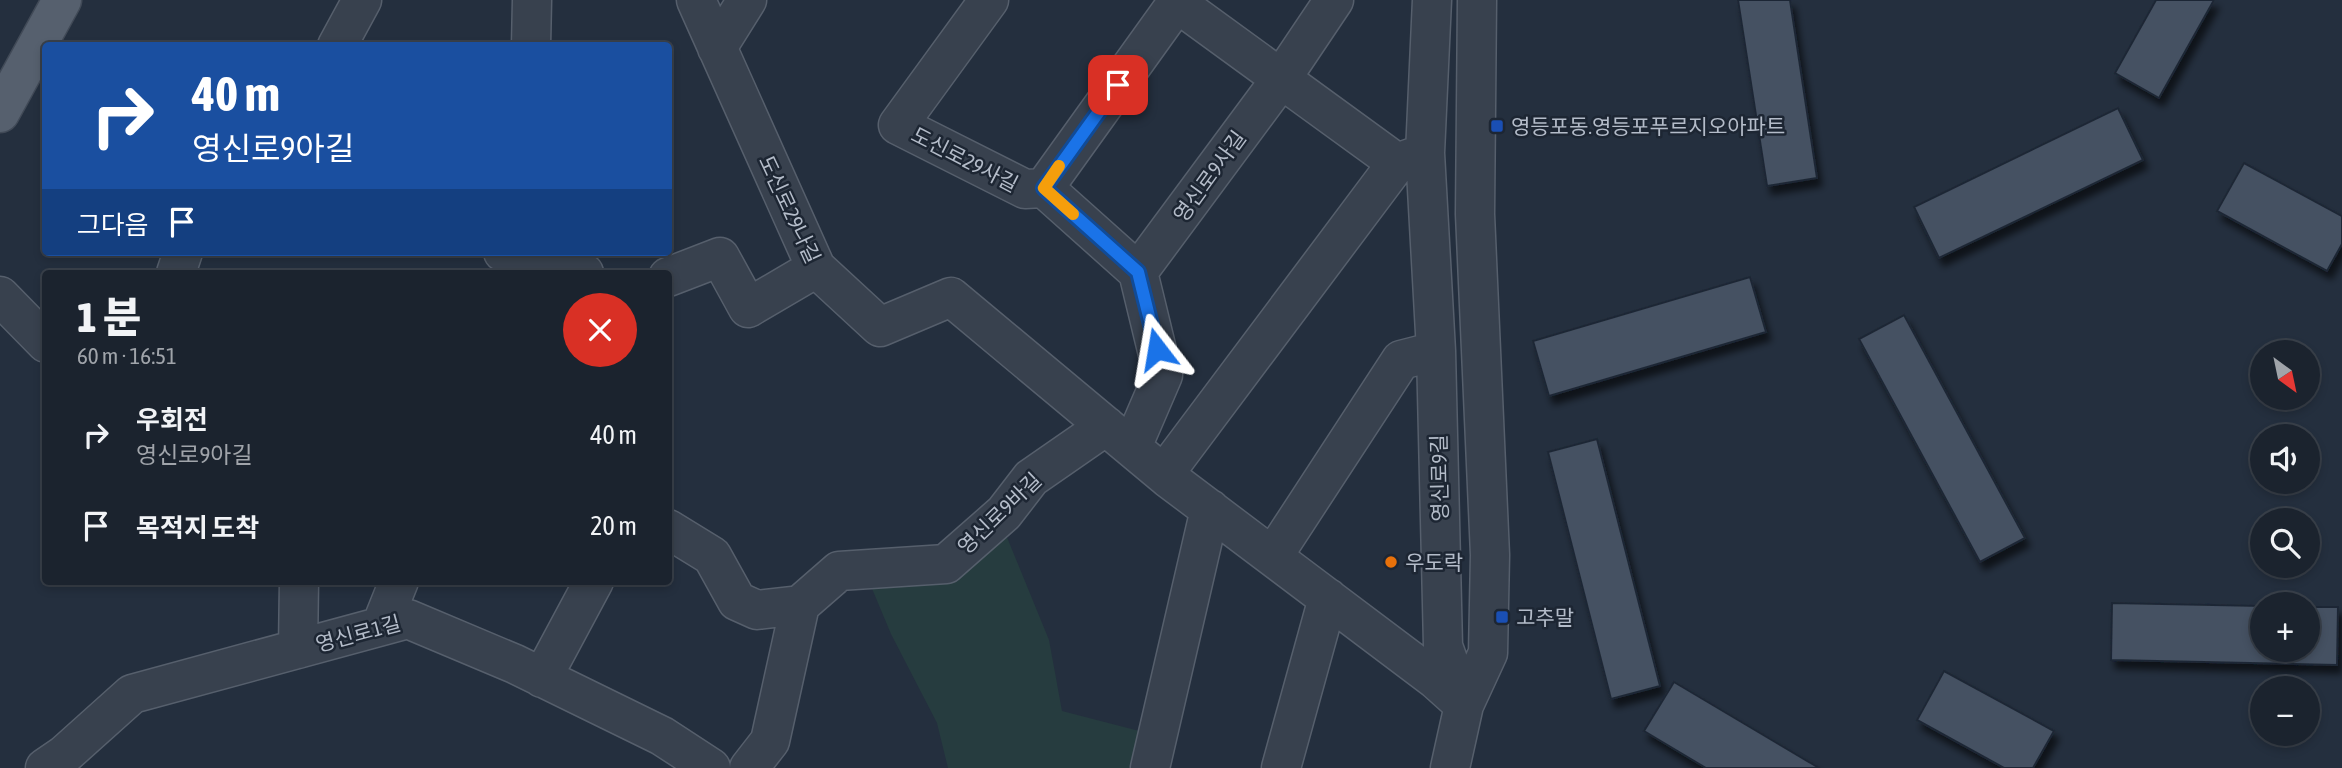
<!DOCTYPE html>
<html lang="ko">
<meta charset="utf-8">
<style>
body{margin:0;font-family:"Asap Condensed","Noto Sans KR",sans-serif;background:#242b36;color:#f1f3f6;height:100vh;display:flex;flex-direction:column;font-size:26px;white-space:nowrap}
*{box-sizing:border-box;margin:0}
p{font-size:23px;color:#a0a4aa}
.icon{flex:none;width:38px;height:38px;fill:none;stroke:currentColor;stroke-width:2;stroke-linecap:round;stroke-linejoin:round}
.map{position:relative;flex:1;overflow:hidden}
.side{position:absolute;left:42px;top:270px;width:630px;height:315px;display:flex;flex-direction:column;background:#1b232e;border-radius:7px;box-shadow:0 4px 10px #0003,0 0 0 2px #39404a}
.side>*{flex:none}
.top-card{position:absolute;left:42px;top:42px;width:630px;height:214px;border-radius:7px;box-shadow:0 4px 10px #0003,0 0 0 2px #39404a;background:#1a4fa0;color:#fff;overflow:hidden}
.needle{width:46px;rotate:147deg}
.buttons{position:absolute;left:2250px;top:340px;display:grid;gap:14px}
.buttons a{display:grid;place-items:center;width:70px;height:70px;border-radius:50%;background:#1b232e;box-shadow:0 4px 10px #0003,0 0 0 2px #39404a;font-size:35px}
.pin{position:absolute;display:grid;place-items:center;width:60px;height:60px;color:#fff;margin:-30px;border-radius:14px;box-shadow:0 4px 10px #0006}
.me{position:absolute;width:77px;margin:-38px;rotate:346deg;stroke-linejoin:round;filter:drop-shadow(0 0 5px #0008)}
.turn{display:flex;align-items:center;gap:24px;height:147px;padding:0 35px;font-size:32px}
.turn .icon{width:91px;height:91px;stroke-width:2.5}
.turn b{display:block;font-size:49px;line-height:60px}
.then{display:flex;align-items:center;height:66px;padding:0 35px;background:#0003;gap:14px;font-size:26px}
.round{display:grid;place-items:center;flex:none;width:74px;height:74px;border-radius:37px;background:#242b36}
.head{display:flex;align-items:center;justify-content:space-between;height:119px;padding:0 35px}
h1{font-size:42px;font-weight:800;line-height:52px}
ul{padding:0;list-style:none}
li{display:flex;align-items:center;gap:21px;height:91px;padding:0 35px}
li div{flex:1}
li b{display:block;font-size:26px}
li em{font-style:normal}
.map>svg:first-child{display:block}
.green{fill:#263c3f}
.building{fill:#455162;stroke:#1f2835;stroke-width:2;filter:url(#shadow)}
.lines{fill:none;stroke-linecap:round;stroke-linejoin:round}
.minor-casing{stroke:#565f6c;stroke-width:41}
.major-casing{stroke:#414a57;stroke-width:41}
.minor{stroke:#38414e;stroke-width:38}
.major{stroke:#56606e;stroke-width:38}
.route-casing{stroke:#114b97;stroke-width:18}
.route{stroke:#1a73e8;stroke-width:12}
.slow{stroke:#f59e0b;stroke-width:12}
.transit-dot{fill:#1a4fb4;stroke:#1d2633;stroke-width:2.5}
.food-dot{fill:#e8710a;stroke:#1d2633;stroke-width:2.5}
.labels{text-anchor:middle;dominant-baseline:central;stroke-width:5;stroke-linejoin:round;paint-order:stroke}
.poi-label{font-size:21px;fill:#b4bcc9;stroke:#1d2633;text-anchor:start}
.street-label{font-size:21px;fill:#b4bcc9;stroke:#1d2633}
</style>
<div class="map">
<svg width="2342" height="768" viewBox="0 0 2342 768">
<defs>
<filter id="shadow"><feDropShadow dx="4.5" dy="8" stdDeviation="3.5" flood-color="#0009"/></filter>
</defs>
<rect width="100%" height="100%" fill="#242f3e"/>
<path class="green" d="M1004,530L1049,640L1062,711L1147,733L1139,768H948L937,723L891,634L868,579Z"/>
<path class="building" d="M1738,0H1790L1817,178L1767,186Z
M2156,0H2214L2159,98L2115,73Z
M2118,108L2143,160L1939,258L1914,207Z
M2244,163L2342,216V244L2327,271L2217,211Z
M1750,277L1766,332L1549,396L1533,341Z
M1904,315L2025,538L1980,562L1859,339Z
M1597,439L1660,686L1611,699L1548,452Z
M2112,603L2263,606V649H2308V607H2338L2337,665L2111,660Z
M1944,671L2054,731L2033,768H2004L1917,720Z
M1674,682L1819,768H1706L1644,731Z"/>
<g class="lines">
<g class="minor-casing">
<path id="minor" d="M696,0L816,268L880,327L951,297L1168,478L1435,679L1464,705
M989,0L898,125L1025,189L1044,188L1138,272L1163,375L1132,447
M1432,0L1425,153L1436,351L1443,646L1464,705L1450,768
M1177,3L1397,163
M337,46L362,0
M531,46L532,0
M717,48L747,0
M1044,188L1179,0
M503,252L570,265L584,273
M1138,272L1281,79L1334,0
M176,273L183,252
M668,277L720,257L748,308L816,268
M0,296L46,343
M1164,474L1397,163L1425,153
M668,529L712,556L737,601L757,610L800,605
M1273,556L1401,360L1436,351
M381,626L399,581
M298,649L299,581
M542,678L594,581
M1464,705L1488,653L1490,555L1475,214L1477,0
M45,768L64,755L132,694L408,619L515,664L662,736L711,768
M749,768L770,741L800,605L839,571L946,564L1004,513L1031,478L1106,426
M1150,768L1210,509
M1281,768L1328,598"/>
</g>
<g class="major-casing">
<path id="major" d="M0,113L62,0"/>
</g>
<use href="#minor" class="minor"/>
<use href="#major" class="major"/>
</g>
<g class="lines">
<g class="route-casing">
<path id="route" d="M1118,85L1044,188L1138,272L1157,349"/>
</g>
<use href="#route" class="route"/>
<path class="slow" d="M1059,166L1044,188L1073,214"/>
</g>
<g class="transit-dot">
<rect x="1490" y="119" width="14" height="14" rx="3.5"/>
<rect x="1495" y="610" width="14" height="14" rx="3.5"/>
</g>
<circle class="food-dot" cx="1391" cy="562" r="7"/>
<g class="labels">
<g class="poi-label">
<text x="1511" y="126">영등포동.영등포푸르지오아파트</text>
<text x="1405" y="562">우도락</text>
<text x="1516" y="617">고추말</text>
</g>
<g class="street-label">
<text transform="translate(965 159) rotate(27)">도신로29사길</text>
<text transform="translate(1209 176) rotate(-54)">영신로9사길</text>
<text transform="translate(790 209) rotate(65)">도신로29나길</text>
<text transform="translate(1439 478) rotate(-91)">영신로9길</text>
<text transform="translate(999 513) rotate(-44)">영신로9바길</text>
<text transform="translate(358 633) rotate(-15)">영신로1길</text>
</g>
</g>
</svg>
<div class="buttons">
<a><svg class="needle" viewBox="-14 -14 28 28"><path d="M0-13l5 13h-10z" fill="#e53935"/><path d="M0 13l5-13h-10z" fill="#a0a4aa"/></svg></a>
<a><svg class="icon" aria-label="sound" viewBox="0 0 24 24"><path d="M4 9h4l5-4v14l-5-4H4zM17 9q2 3 0 6"/></svg></a>
<a><svg class="icon" aria-label="search" viewBox="0 0 24 24"><circle cx="10" cy="10" r="6"/><path d="M15 15l6 6"/></svg></a>
<a>+</a>
<a>−</a>
</div>
<div class="pin" style="left:1118px;top:85px;background:#d93025"><svg class="icon" aria-label="arrive" viewBox="0 0 24 24"><path d="M6 21V4h12l-3 4 3 4H6"/></svg></div>
<svg class="me" style="left:1157px;top:349px" viewBox="-20 -20 40 40"><path d="M0-17L14 15 0 8-14 15z" fill="#1a73e8" stroke="#fff" stroke-width="4"/></svg>
<div class="top-card">
<div class="turn"><svg class="icon" aria-label="right" viewBox="0 0 24 24"><path d="M7 20v-9h11M14 6l5 5-5 5"/></svg><div><b>40 m</b>영신로9아길</div></div>
<div class="then">그다음<svg class="icon" aria-label="arrive" viewBox="0 0 24 24"><path d="M6 21V4h12l-3 4 3 4H6"/></svg></div>
</div>
<section class="side">
<div class="head"><div><h1>1 분</h1><p>60 m · 16:51</p></div><a class="round" style="background:#d93025;color:#fff"><svg class="icon" aria-label="close" viewBox="0 0 24 24"><path d="M6 6l12 12M18 6L6 18"/></svg></a></div>
<ul>
<li><svg class="icon" aria-label="right" viewBox="0 0 24 24"><path d="M7 20v-9h11M14 6l5 5-5 5"/></svg><div><b>우회전</b><p>영신로9아길</p></div><em>40 m</em></li>
<li><svg class="icon" aria-label="arrive" viewBox="0 0 24 24"><path d="M6 21V4h12l-3 4 3 4H6"/></svg><div><b>목적지 도착</b></div><em>20 m</em></li>
</ul>
</section>
</div>
